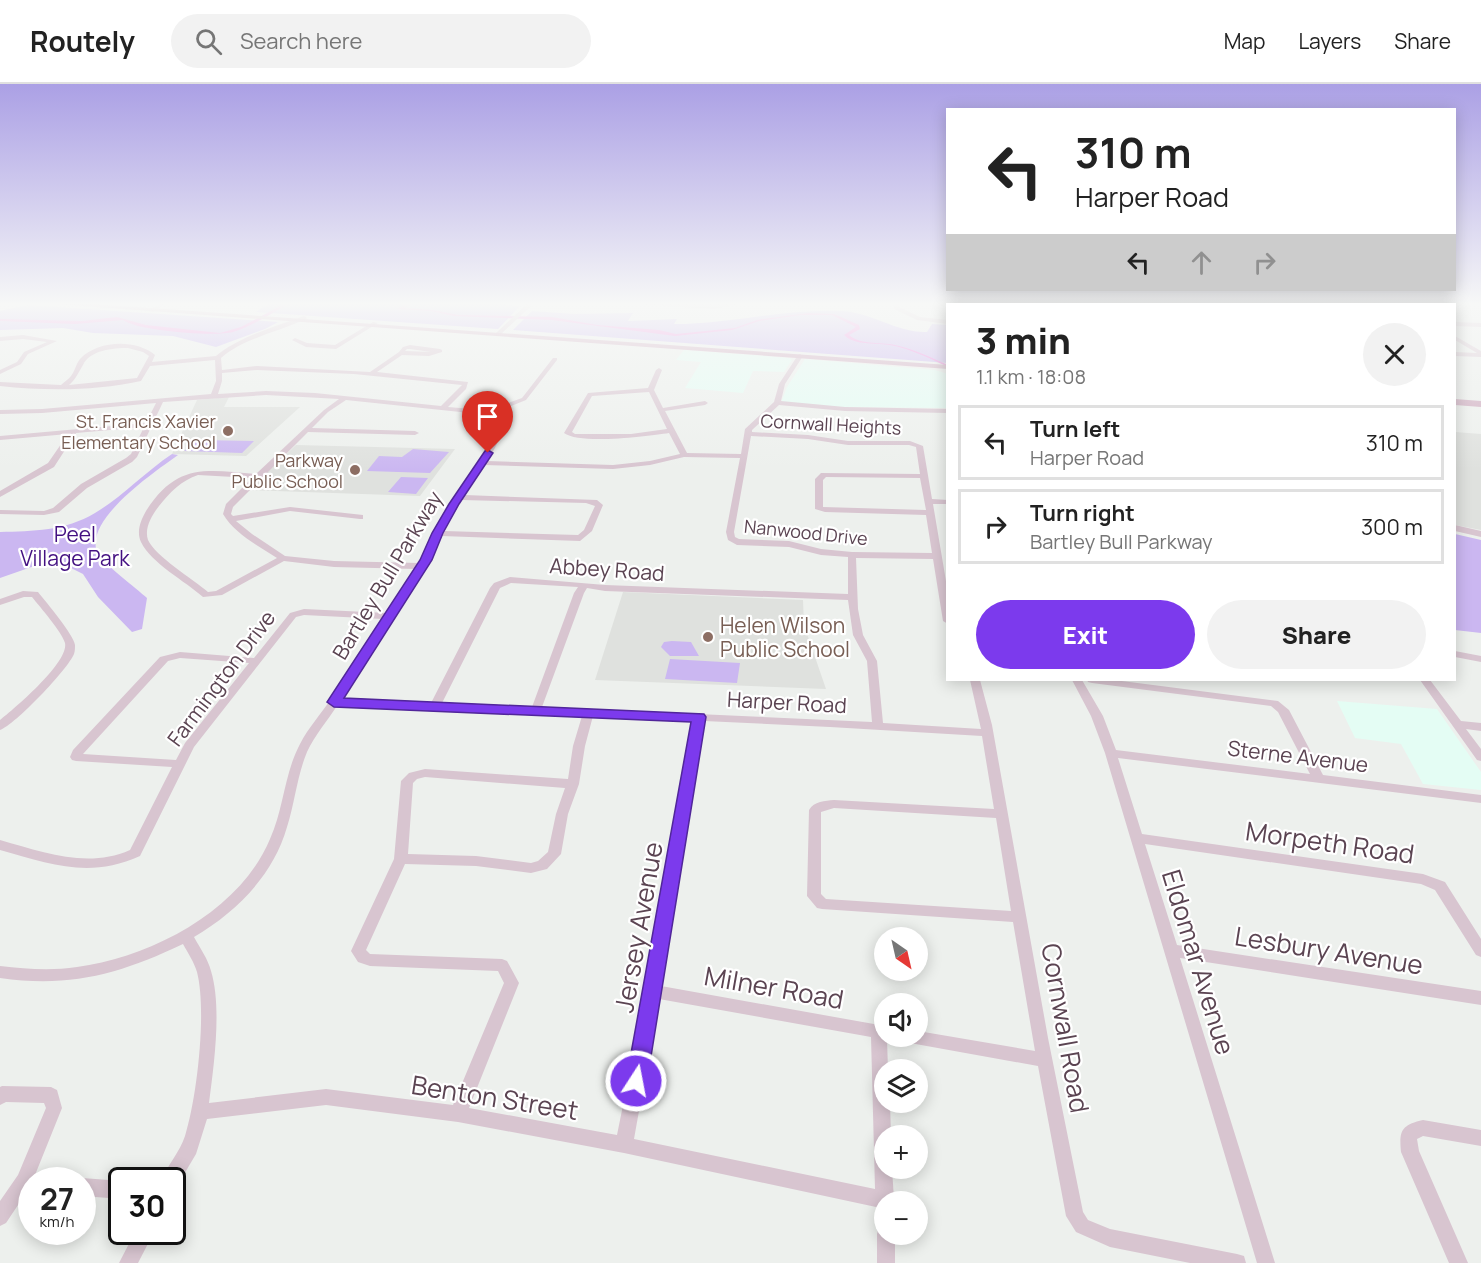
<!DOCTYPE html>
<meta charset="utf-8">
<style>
body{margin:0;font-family:Manrope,sans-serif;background:#f2f2f2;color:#222;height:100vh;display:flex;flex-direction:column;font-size:22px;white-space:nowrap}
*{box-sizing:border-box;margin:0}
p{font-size:20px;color:#767676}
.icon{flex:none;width:33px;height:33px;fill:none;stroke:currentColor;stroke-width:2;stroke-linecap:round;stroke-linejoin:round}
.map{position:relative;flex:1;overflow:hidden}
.sheet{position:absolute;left:946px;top:219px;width:510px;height:378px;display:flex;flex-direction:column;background:#fff;border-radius:0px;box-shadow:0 3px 15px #0003}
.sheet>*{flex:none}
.guide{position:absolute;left:946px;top:24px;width:510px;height:183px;border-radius:0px;box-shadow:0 3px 15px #0003;background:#fff;color:#222;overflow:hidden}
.needle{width:39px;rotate:146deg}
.tools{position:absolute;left:874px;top:843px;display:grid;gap:12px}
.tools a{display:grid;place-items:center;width:54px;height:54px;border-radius:50%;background:#fff;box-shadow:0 3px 15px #0003;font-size:30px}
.speed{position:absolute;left:18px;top:1083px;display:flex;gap:12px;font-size:30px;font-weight:700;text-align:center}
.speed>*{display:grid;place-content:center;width:78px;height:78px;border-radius:50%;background:#fff;box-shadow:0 3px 15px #0003;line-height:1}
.speed small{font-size:15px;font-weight:400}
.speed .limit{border:3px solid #111;border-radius:9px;background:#fff;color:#111}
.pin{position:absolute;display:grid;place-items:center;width:51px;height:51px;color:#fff;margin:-62px -26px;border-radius:50% 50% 50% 0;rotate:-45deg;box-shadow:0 0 6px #0007}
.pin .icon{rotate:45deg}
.me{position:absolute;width:66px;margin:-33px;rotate:11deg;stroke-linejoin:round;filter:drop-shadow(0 0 4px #0008)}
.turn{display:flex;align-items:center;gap:21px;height:126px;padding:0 30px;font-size:27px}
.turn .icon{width:78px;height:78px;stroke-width:2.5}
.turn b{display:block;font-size:42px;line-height:51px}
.lanes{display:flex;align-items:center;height:57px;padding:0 30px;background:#0003;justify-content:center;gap:30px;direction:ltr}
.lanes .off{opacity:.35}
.round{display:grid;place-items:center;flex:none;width:63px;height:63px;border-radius:32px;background:#f2f2f2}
.headline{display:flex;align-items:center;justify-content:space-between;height:102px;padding:0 30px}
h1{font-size:36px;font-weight:800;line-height:45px}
.action{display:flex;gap:12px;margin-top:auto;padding:12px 30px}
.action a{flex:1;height:69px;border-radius:36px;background:#7c3aed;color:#fff;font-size:24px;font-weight:800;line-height:69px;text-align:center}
.action a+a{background:#f2f2f2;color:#222}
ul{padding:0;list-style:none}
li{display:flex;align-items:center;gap:18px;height:75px;margin:0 12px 9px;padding:0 18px;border:3px solid #e0e0e0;border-radius:0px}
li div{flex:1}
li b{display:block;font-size:22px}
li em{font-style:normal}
header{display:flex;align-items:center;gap:36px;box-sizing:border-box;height:84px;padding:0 30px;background:#fff;border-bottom:2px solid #e0e0e0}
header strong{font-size:28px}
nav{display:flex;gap:33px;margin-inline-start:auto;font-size:21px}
.search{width:420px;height:54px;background:#f2f2f2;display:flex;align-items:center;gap:15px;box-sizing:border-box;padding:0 21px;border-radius:33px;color:#767676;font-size:22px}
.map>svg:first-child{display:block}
.commercial{fill:#e4fdf4}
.education{fill:#dfe1de}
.green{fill:#cbb7f1}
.water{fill:#f181e0}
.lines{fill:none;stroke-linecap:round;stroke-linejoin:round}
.minor{fill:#d8c5d0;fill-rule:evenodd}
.major{fill:#ceaabe;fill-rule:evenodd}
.route{fill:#7c3aed;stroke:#51269a;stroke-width:1.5}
.education-dot{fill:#8d6e63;stroke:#fff;stroke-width:2}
.labels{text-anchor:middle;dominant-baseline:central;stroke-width:4.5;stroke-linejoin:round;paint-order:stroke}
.far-education-label{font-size:18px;fill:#785e54;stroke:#fff;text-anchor:end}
.far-street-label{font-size:18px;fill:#5b4452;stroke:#fff}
.park-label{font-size:21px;fill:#431081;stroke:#fff}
.street-label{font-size:21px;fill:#5b4452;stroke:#fff}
.education-label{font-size:21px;fill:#785e54;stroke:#fff;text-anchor:start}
.near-street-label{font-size:26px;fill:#5b4452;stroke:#fff}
</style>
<header>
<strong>Routely</strong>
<div class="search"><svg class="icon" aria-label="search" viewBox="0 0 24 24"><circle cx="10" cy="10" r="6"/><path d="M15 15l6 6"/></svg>Search here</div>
<nav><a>Map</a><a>Layers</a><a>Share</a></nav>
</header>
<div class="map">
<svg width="1481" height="1179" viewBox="0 0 1481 1179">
<rect width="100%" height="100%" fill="#edf0ed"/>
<path class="commercial" d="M684,266L790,274L792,276L784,288L753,287L743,309L685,304L701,278L676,276Z
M805,275L935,286L948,290V324L832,323L781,319L787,303Z
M1337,617L1437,625L1481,688V706L1423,700L1401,660L1355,654Z"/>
<path class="education" d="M229,313L224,323H300L246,372L172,370L197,316Z
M1455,348L1481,350V446L1455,441Z
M296,361L455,365L420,412L248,406Z
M623,508L803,516L804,541L826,605L595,596Z"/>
<path class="green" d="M268,220H500L520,222L498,245L256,228Z
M28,221L278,238L265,245L216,263L173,252L93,249L63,244L0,246V227Z
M532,227L575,230L633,229L628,237L677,235L674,240C731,240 786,224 843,227C872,229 898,249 927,248L932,240L948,241V279L513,246Z
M198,356L254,357L242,369L184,367Z
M413,365L449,368L430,389L367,387L379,372L402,373Z
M172,370L178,371C156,387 81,437 98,470C103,479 137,505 147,514L142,545L132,548L98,513L83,490L67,482L40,480L0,494V448C33,447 65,447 95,429C122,413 145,388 172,370Z
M401,393L428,394L416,410L388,408Z
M1455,450L1481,456V549L1455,546Z
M672,557L691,558L699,572H670L661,563L664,558Z
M670,575L740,579L737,599L665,595Z"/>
<path class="water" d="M288,220C271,230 252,242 233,248C215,253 138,247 123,236L75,240L0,237V235L82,237L117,233L146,241L220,249L241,243L280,222Z
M410,220L404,224L433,226L458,231L552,233L597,241L659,246L676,250L735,244L757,236L808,229L834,230L859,241L860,245L849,251C862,262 882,257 899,262C916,266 932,274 948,281V283C927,273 903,261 880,260C867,259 853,260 844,251L856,243L832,231H800L759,237L732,246L675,252L552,236L454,232L431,227L397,225L403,221Z"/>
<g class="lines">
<path class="minor" d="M159,220H166L153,228L148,227Z
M527,220H533L500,251H496V249Z
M633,220H738L714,225Z
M893,220H899V223L920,233L948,236V240L917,236L894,225Z
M304,232L307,234L306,235C278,248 244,254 221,274L222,286L257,282L370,288L399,268L403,263L410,261L440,265L442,266V268L429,272L402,271L377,288L468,298L466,305L448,323L472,325L481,329L522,314L553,274H557V276L526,316L486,332C508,347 498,359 487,377L613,381L650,377L680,370L669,349C648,352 580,361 564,349L588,309L648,304L656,286L659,284L662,286L654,306L663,324L705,317L708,319L705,321L665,327L687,369L741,370L745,345L774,318L779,300L798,271L800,270L803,272L785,300L781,317L845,323L948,325V329L845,327L779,321L752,346V348L808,351L848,357H910L923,362L932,415L948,416V420H933L948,509V540L943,537L933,475L856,474L858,525L863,551L877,577L883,639L981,645L970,596H980L992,641L1048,954L1083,1128L1088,1136L1110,1145L1237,1170L1244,1172L1246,1179H1190L1110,1163L1076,1148L1066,1132L1038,982L899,957L897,952H918V947L1035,967L1013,838L822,825L817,824L807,812L809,726C814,717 825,717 834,716L994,725L982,652L830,643L704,637L661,902L885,942V952H891L887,955L888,986H885V1018H890L891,1052H885V1084H892L894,1116V1118H885V1137L879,1134L876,1123L624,1069L458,1038L326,1021L207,1035L196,1070L177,1102L172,1104V1096H162C167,1081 180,1068 185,1052C197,1014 207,927 197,888C194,878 188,869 183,860C120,890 70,904 0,894V882C26,885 51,887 77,883C151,873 240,827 270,755C284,724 284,690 300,660C308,644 321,630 331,615C349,589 365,561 383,535L304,531L296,533L194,663L140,772C89,795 50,780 0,766V756C43,768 87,785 130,766L172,683L76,677L72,676L70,673L73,666L160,573L180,568L254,574L290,529L304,525L387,529L416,485L334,483L284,477L222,511L203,513C185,497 151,479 141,458C136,447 141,436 146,427C177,378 207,386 256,390L324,326L339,315L266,311L163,318L137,373L132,378L87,404L59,428L44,431L0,430V426L44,427L53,424L81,400L126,374L131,370L144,343L76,349L54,383L0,413V407L48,379L68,350L0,356V352L146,339L156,319L42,329L0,330V326L42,325L211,310L216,297L215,276L150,282L141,297C95,307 47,307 0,302V298L61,301C64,298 69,295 71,292C75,287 76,280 80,275C98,256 136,255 155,271L152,278L216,272C238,253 277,242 304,232ZM128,264L143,268L149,272L137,294L69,301C76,295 78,289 83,281C90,266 113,264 128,264ZM407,265H410L431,268L405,267ZM257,286L354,290L462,301L441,322L315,309L266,307L218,310L222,297V289ZM649,308L667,345L631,350H575L572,348L592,312ZM346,316L470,329C485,336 497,341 490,360L455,413L434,449L419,479L334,477L285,472L252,450L236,437L290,427L360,435H363V431L290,423L233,432L231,430L233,423L308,348L415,351L419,349L415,347L312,344L328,328ZM751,352L808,355L848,361H909L916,363L920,390L821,389L815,395V425L825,428L926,431L932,469L852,468L821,465L789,457L739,455L735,453L734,448ZM684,373L740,374L726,448L728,456L737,461L789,463L821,471L848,473V510L605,501L510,493L494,499L490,504L431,619L342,615L430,476L442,452L580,457L592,447L603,421L597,416L465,411L484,381L613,385L650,381ZM198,391L252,394L226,420L223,430C235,450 257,461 277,474L216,507L208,508C194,496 155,472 148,456C144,444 152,431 159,422C169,409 182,396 198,391ZM826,393L920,394L926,426L823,423V396ZM462,416L586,419L595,422L584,446L578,451L444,447ZM511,499L578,503L574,509L532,623L442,619L500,504ZM587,504L605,507L848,516L853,551L867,577L872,638L542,623L584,509ZM180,574L249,579L185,659L176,676L83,670L168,577ZM337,622L582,632L573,662L568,695L425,685L409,689L401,697L394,775L351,867L358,878L370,882L498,887L504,899L453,1021L326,1005L209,1019C214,981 222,923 211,887C208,875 200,864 194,853C236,828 273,792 287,743C295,718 297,692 307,668C315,651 327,637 337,622ZM593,632L693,637L646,907L617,1051L469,1024L519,899L507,877L502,875L370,870L366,866L405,780L476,782L531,789L547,785L561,770L568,730L579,700L585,662ZM425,693L565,704L556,730L548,768L538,777L531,779L476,772L408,770L413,699L417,695ZM834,724L996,734L1011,827L826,815L821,810V728ZM659,915L871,953L875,1105L634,1055Z
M373,238L378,239L336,265L306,263L292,256L295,254L307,259L335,261Z
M1455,238L1481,239V243L1455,242Z
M23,251L57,257L28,270L21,280L0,290V286L17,278L24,268L47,258L23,255L0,257V253Z
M1455,252L1481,267V273L1455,272V268L1477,269L1455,256Z
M1455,441L1481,447V453L1455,447Z
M23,507L38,508C46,518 74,551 75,561C75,564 75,567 74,570C68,585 15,641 0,646V636C15,624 69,578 65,559C62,548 40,523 32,513H24L0,521V515Z
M1455,567L1481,572V578L1455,573Z
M1072,596H1082L1103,632L1116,666L1310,690L1278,628L1271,622L1092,599L1088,598L1087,596H1114L1278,617L1289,626L1323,691L1481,711V719L1118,674L1142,750L1423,790L1445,798L1481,855V873L1476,871L1435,806L1421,800L1145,760L1177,861L1481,907V921L1180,874L1275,1179H1257L1105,669L1091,632Z
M1420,596H1430L1461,637L1481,639V647L1466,645L1481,665V677L1477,676Z
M2,1002L51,1003L57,1006L62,1024L33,1096H32L30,1103L6,1139L0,1142V1117L18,1091L46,1024L44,1019L6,1018L0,1021V1003Z
M1423,1036L1481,1046V1062L1423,1052L1417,1055L1419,1067L1468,1179H1449L1401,1068C1399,1047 1401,1041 1423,1036Z
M82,1094L122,1097V1115L82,1112V1096H76Z
M885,1141V1150H895V1179H877V1150L879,1143Z
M135,1148H154L138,1179H119Z"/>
<path class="major" d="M55,220H94L948,281V285Z
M1455,315L1481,317V323L1455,321Z"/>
</g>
<linearGradient id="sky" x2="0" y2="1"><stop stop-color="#aba0e5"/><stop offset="0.57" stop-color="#f7f8f7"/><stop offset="1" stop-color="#f7f8f7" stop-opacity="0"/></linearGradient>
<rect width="1481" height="386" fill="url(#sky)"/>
<path class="route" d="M488,366L493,369L459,420L443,449L432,476L344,614L704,630L706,633L647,997L644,1004L636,1007L629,1004L626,997L691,638L334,623L327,618L420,476L432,449L449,420L485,367Z"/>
<g class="education-dot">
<circle cx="228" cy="347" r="6"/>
<circle cx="355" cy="386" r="6"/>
<circle cx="708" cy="553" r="6"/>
</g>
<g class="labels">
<g class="far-education-label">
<text x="216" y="337">St. Francis Xavier<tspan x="216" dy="21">Elementary School</tspan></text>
<text x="343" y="376">Parkway<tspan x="343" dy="21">Public School</tspan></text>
</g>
<g class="far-street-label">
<text transform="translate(831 340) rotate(3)">Cornwall Heights</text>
<text transform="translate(806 448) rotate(6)">Nanwood Drive</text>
</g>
<g class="park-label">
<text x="75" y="450">Peel<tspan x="75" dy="24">Village Park</tspan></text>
</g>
<g class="street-label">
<text transform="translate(607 485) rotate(4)">Abbey Road</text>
<text transform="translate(387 491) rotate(-59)">Bartley Bull Parkway</text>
<text transform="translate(221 594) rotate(-53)">Farmington Drive</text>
<text transform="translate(787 618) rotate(3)">Harper Road</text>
<text transform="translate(1298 672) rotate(7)">Sterne Avenue</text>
</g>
<g class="education-label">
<text x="720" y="541">Helen Wilson<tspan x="720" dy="24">Public School</tspan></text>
</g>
<g class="near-street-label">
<text transform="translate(1330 758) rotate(8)">Morpeth Road</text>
<text transform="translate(638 843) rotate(-80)">Jersey Avenue</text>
<text transform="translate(1329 866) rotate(9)">Lesbury Avenue</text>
<text transform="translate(1199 878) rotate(73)">Eldomar Avenue</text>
<text transform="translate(774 903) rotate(10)">Milner Road</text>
<text transform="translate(1066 944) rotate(80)">Cornwall Road</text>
<text transform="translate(495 1013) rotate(9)">Benton Street</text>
</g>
</g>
</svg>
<div class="tools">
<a><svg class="needle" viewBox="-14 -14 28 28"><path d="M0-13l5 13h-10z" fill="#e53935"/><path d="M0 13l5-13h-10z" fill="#767676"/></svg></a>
<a><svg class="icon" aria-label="sound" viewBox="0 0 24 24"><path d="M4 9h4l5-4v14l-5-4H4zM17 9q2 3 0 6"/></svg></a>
<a><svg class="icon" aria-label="layers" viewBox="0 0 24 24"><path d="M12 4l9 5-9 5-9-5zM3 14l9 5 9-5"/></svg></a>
<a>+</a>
<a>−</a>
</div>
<div class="speed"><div>27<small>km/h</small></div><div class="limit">30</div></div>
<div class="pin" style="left:488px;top:369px;background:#d93025"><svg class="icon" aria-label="arrive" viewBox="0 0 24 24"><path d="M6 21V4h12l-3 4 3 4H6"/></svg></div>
<svg class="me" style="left:636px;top:997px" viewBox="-20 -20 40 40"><circle r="17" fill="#7c3aed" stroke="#fff" stroke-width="3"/><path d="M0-11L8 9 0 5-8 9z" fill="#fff"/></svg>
<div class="guide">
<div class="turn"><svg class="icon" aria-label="left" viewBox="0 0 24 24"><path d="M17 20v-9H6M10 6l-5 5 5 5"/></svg><div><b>310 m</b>Harper Road</div></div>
<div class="lanes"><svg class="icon" aria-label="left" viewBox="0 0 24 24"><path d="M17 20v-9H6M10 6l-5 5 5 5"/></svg><svg class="icon off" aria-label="ahead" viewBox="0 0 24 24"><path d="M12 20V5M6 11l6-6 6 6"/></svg><svg class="icon off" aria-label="right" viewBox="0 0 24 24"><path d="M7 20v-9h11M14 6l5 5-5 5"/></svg></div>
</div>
<section class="sheet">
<div class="headline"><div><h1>3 min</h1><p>1.1 km · 18:08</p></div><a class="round"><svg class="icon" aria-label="close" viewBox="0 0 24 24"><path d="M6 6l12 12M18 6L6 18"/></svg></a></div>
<ul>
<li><svg class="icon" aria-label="left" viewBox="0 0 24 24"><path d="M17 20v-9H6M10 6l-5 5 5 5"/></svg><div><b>Turn left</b><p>Harper Road</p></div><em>310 m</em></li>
<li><svg class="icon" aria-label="right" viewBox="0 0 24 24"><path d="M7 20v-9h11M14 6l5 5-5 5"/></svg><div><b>Turn right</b><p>Bartley Bull Parkway</p></div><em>300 m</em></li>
</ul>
<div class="action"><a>Exit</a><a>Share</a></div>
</section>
</div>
